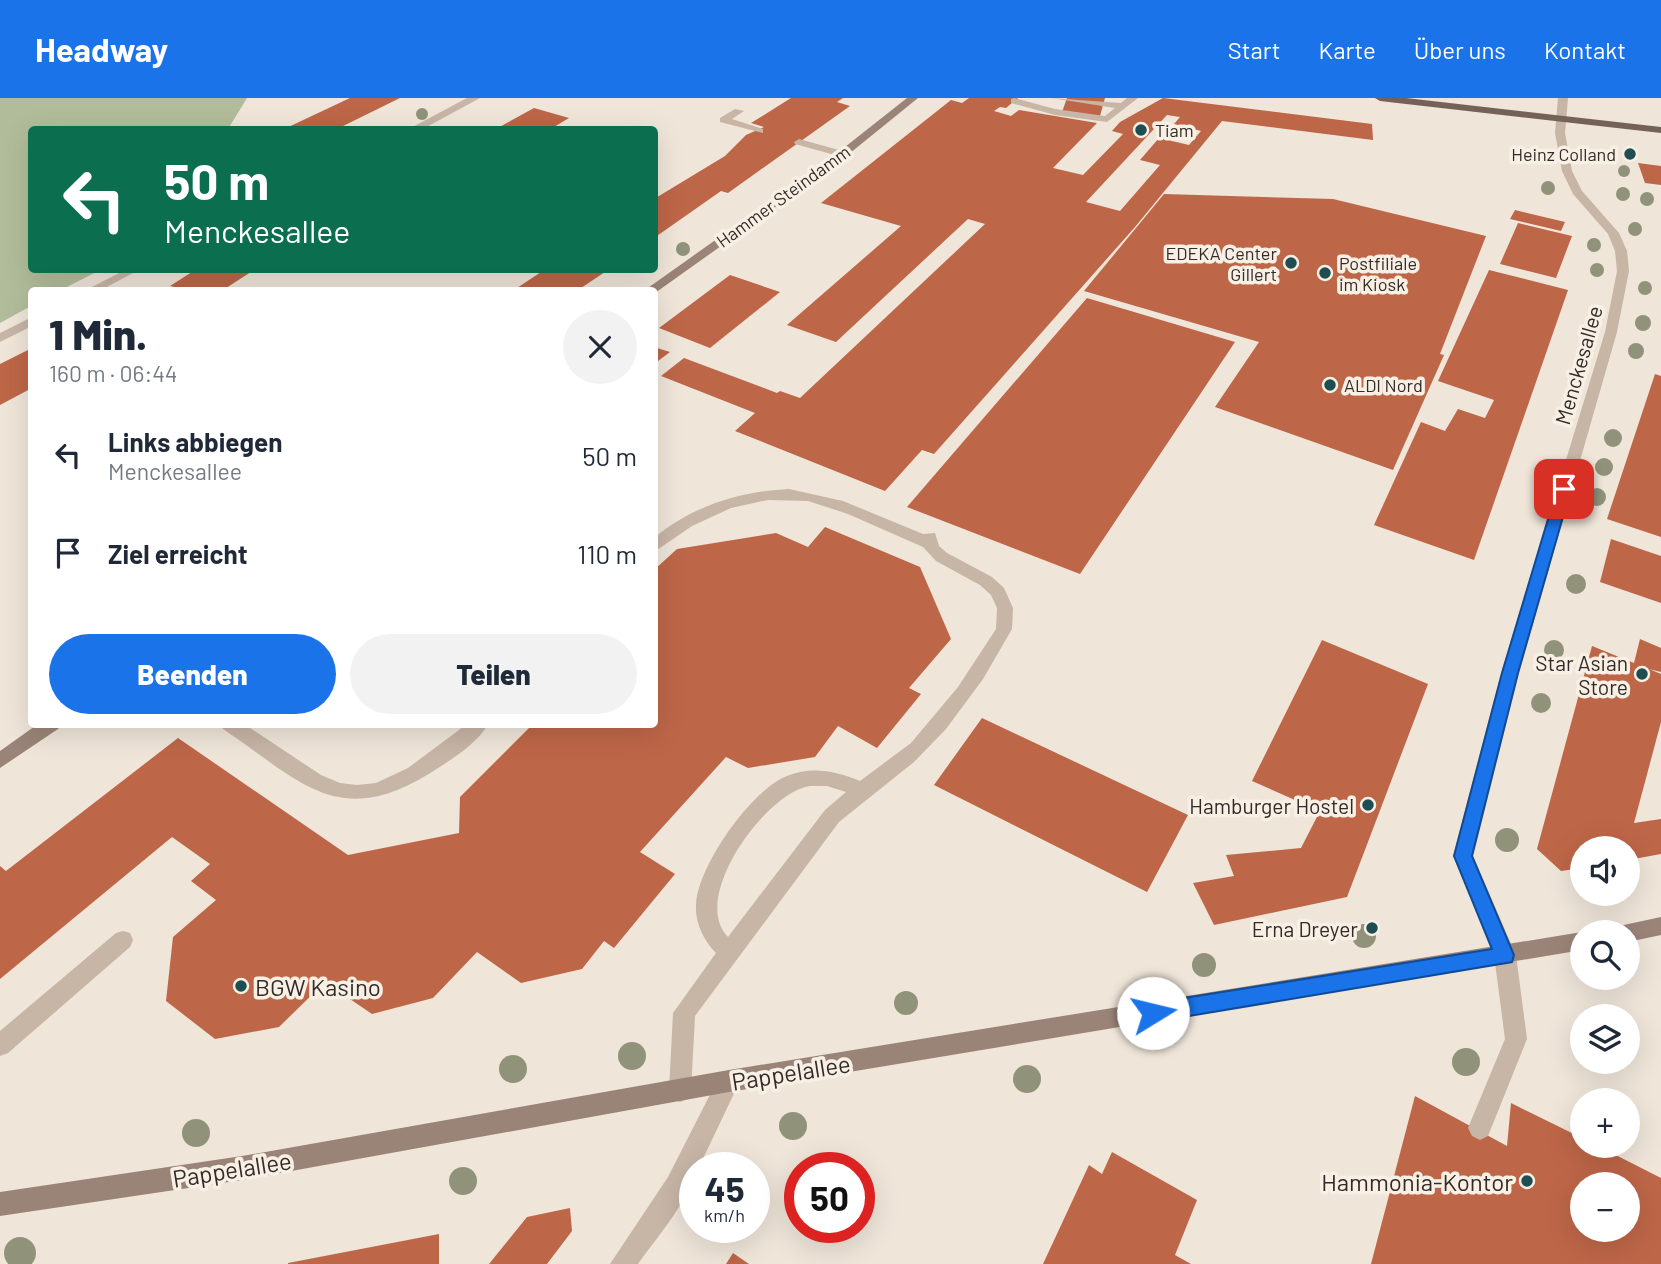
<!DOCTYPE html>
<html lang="de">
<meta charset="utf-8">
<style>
body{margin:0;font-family:Barlow,sans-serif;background:#f2f2f3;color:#1f2937;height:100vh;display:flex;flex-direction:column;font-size:26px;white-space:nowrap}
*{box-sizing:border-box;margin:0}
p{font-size:23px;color:#747a83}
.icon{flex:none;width:38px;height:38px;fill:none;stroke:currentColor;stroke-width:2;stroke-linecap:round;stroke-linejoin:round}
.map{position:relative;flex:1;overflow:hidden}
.panel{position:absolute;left:28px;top:189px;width:630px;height:441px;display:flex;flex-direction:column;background:#fff;border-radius:7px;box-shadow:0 7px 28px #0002}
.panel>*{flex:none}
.hud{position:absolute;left:28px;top:28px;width:630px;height:147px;border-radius:7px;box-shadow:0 7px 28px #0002;background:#0b6e4f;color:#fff;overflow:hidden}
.buttons{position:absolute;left:1570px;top:738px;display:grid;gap:14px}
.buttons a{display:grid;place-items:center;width:70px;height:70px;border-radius:50%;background:#fff;box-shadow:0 7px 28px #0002;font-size:35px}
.speed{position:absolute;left:679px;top:1054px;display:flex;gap:14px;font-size:35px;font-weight:700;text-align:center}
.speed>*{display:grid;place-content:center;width:91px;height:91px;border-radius:50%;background:#fff;box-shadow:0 7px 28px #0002;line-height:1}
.speed small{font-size:18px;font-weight:400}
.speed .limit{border:10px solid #d22;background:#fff;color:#111}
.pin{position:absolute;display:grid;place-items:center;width:60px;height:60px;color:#fff;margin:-30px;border-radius:14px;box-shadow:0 4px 10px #0006}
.me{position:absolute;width:77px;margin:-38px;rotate:81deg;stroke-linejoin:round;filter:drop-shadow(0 0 5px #0008)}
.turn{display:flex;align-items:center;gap:24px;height:147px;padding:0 21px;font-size:32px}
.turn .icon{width:91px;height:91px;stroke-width:2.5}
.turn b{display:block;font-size:49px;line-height:60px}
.round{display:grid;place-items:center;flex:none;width:74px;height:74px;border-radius:37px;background:#f2f2f3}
.head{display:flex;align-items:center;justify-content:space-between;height:119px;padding:0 21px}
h1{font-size:42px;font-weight:800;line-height:52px}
.action{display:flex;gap:14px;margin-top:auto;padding:14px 21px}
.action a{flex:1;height:80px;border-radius:42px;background:#1a73e8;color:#fff;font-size:28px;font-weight:800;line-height:80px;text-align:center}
.action a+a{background:#f2f2f3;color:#1f2937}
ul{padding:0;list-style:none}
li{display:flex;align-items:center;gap:21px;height:98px;padding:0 21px}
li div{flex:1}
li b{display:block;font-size:26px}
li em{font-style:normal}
header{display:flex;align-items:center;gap:42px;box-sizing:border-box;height:98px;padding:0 35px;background:#1a73e8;color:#fff}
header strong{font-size:33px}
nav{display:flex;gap:38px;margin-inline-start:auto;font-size:24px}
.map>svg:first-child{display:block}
.green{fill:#b1bd9a}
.building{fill:#be6648;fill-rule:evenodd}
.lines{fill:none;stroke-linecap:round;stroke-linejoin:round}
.lane{fill:#c7b5a6;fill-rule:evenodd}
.street{fill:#c7b5a6;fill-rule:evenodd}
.secondary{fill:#9a8478;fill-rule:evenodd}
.primary{fill:#746258;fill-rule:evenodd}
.tree{fill:#90937a}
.route{fill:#1a73e8;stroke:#114b97;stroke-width:2}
.poi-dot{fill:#1f4e52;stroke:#f8efe5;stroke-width:2.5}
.labels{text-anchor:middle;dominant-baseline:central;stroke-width:7;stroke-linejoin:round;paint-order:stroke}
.far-poi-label{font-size:18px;fill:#332b27;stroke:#f8efe5;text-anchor:start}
.far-street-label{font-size:18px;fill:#332b27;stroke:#f8efe5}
.street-label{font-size:21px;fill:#332b27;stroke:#f8efe5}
.poi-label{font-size:21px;fill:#332b27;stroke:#f8efe5;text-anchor:end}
.near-poi-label{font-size:24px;fill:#332b27;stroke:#f8efe5;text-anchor:start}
.near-street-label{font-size:24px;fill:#332b27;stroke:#f8efe5}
</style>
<header>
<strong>Headway</strong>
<nav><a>Start</a><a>Karte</a><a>Über uns</a><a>Kontakt</a></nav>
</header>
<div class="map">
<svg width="1661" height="1166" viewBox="0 0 1661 1166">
<rect width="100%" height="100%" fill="#efe5d9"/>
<path class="green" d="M0,0H247L228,31L32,32V172H100L61,192H32L31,208L0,225Z"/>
<path class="building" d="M350,0H400L335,32H282Z
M791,0H843L837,4L850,8L728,95L721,93L654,140V101L725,58L746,37L764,29L751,25Z
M969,0H1018L1006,10L1000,9L994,13L1011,18L1019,12L1097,25L1053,70L1083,77L1123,36L1112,33L1120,24L1163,0L1372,26L1373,42L1222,23L1135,129L934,356L922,352L885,393L735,333L755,315L661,278L684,260L777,295L780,293L800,300L985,126L968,121L836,244L787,227L901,128L821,105L951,2L962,5ZM1167,17L1180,19L1174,26L1201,33L1189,47L1159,40L1140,62L1160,67L1120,113L1086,104Z
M1067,0H1105L1100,18L1062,14Z
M534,10L569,20L549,32H494Z
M1638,65L1661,68V87L1645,85Z
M1164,96L1333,101L1486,138L1440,256L1444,257L1393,372L1215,309L1259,244L1084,193Z
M1515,112L1565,124L1561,133L1510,121Z
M1518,125L1572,138L1556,180L1500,166Z
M195,172H254L223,192H187L170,188Z
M544,172H608L578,192H514Z
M1489,172L1568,192L1474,462L1374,427L1421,324L1445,333L1458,311L1485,320L1494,302L1438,283Z
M730,177L780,194L710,250L659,230Z
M1087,200L1235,244L1080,476L907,409Z
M654,249L670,254L654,266Z
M32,250V290L0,307V266Z
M1655,276L1661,278V439L1607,421Z
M825,429L920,469L951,541L909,590L921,596L877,650L838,628L815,659L748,670L726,659L640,754L675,776L614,850L604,843L582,871L521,885L477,854L433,900L372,916L325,884L279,929L215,941L166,903L173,839L216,802L191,783L210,766L172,739L0,881V768L6,773L178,640L348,757L459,735L460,699L533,626H654V472L677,451L776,435L808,449Z
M1611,441L1661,458V505L1600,484Z
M1640,541L1661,550V574L1649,571L1661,576V624L1634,725L1661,721V756L1628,762V751H1582V770L1561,773L1537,751L1592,548L1634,565Z
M1322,542L1428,586L1379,715L1347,799L1214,827L1193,785L1234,778L1226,757L1301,750L1320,713L1252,683Z
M982,620L1188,717L1147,794L934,687Z
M1415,998L1507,1048L1511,1005L1582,1040V1048H1598L1661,1080V1166H1371ZM1582,1087H1628V1132H1582Z
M1112,1054L1197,1102L1175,1157L1191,1166H1043L1089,1067L1102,1076Z
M570,1110L572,1133L547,1166H489L527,1119Z
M439,1136V1166H288V1165Z
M733,1155L749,1166H726Z"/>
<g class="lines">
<path class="lane" d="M1014,0L1055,11L1105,18L1115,10L1051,0L1121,5L1127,0H1138L1107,24L1055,17L1011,5V1Z
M735,11L744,13L732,21L763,31V35L720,24V20Z
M799,41L846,54L847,56L842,59L795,46L794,44Z
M789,391L843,403L923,436L935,435L939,448L947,455L992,479L1004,490L1013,510L1012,531L983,581L946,631L914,664L839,724L695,918L691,993L688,1001L680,1004L672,1001L669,993L673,915L716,855C704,843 695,825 696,807C697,769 751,692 787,678C812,668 836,673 860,683L911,645L958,589L996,531L997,510L991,497L980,487L936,463L923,449L848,416L808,403L768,402L731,410L692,428L654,454V440C692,408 740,393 789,391ZM810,688H827L846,694L825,712L728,839C689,800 766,694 810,688Z
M220,626H244L321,677L340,685L357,687L376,685L408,670L467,626H488C478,645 452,661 435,672C339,734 302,684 223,631Z
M123,833L130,835L133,842L130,849L8,955L0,958V933L116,835Z
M1505,847L1512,850L1516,857L1527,941L1488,1038L1480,1042L1472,1038L1468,1030L1505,941L1494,857L1498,850Z
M729,972L737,975L740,983L699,1069H695C695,1096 654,1143 638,1166H610L668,1079L721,975Z"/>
<path class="street" d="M467,0H480L421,32H407Z
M1558,0H1568L1565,35L1572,73L1582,93L1619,135L1627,153L1629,173L1617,234L1519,575L1473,758L1516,857L1512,864L1505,867L1498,864L1453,758L1501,575L1605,234L1617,173L1615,153L1608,136L1573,96L1562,73L1555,35Z
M125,172H139L101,192H86Z
M32,219V228L0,244V235Z"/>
<path class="secondary" d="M907,0H918L839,64L655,195L645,192L831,60Z
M38,626H61L58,631L0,670V653Z
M1661,819V837L1628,844V835H1616L1619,828Z
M1582,834L1585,835H1582V852L729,994L242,1082L0,1118V1094L242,1058L729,972Z"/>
<path class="primary" d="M1375,0H1406L1661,29V35L1380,3Z"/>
</g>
<g class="tree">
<circle cx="422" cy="16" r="6"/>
<circle cx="1540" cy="58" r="6"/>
<circle cx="1624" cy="73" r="6"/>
<circle cx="1548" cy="90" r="7"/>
<circle cx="1623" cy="96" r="7"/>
<circle cx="1647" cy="101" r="7"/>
<circle cx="1635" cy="131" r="7"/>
<circle cx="1594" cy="147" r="7"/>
<circle cx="683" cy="151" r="7"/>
<circle cx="1597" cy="172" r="7"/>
<circle cx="1645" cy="190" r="7"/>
<circle cx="1643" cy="225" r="8"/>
<circle cx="1636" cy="253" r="8"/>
<circle cx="1613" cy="340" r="9"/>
<circle cx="1604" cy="369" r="9"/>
<circle cx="1597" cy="399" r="9"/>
<circle cx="1576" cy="486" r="10"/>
<circle cx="1554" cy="552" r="10"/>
<circle cx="1541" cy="605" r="10"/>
<circle cx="1507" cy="742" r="12"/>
<circle cx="1364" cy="838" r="12"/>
<circle cx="1204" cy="867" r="12"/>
<circle cx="906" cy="905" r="12"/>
<circle cx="632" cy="958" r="14"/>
<circle cx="1466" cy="964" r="14"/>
<circle cx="513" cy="971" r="14"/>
<circle cx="1027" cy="981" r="14"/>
<circle cx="793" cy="1028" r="14"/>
<circle cx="196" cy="1035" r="14"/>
<circle cx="463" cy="1083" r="14"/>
<circle cx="20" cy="1155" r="16"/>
</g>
<path class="route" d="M1564,387L1571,391L1518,575L1472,758L1514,857L1512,864L1153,924L1146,922L1143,915L1146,908L1153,905L1492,851L1454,758L1502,575L1557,391Z"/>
<g class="poi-dot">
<circle cx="1141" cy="32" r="7"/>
<circle cx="1630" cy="56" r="7"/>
<circle cx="1291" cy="165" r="7"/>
<circle cx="1325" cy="175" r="7"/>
<circle cx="1330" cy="287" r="7"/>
<circle cx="1642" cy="576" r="7"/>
<circle cx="1368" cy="707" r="7"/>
<circle cx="1372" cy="830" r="7"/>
<circle cx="241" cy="888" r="7"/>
<circle cx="1527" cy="1083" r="7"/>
</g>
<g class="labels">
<g class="far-poi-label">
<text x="1155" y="32">Tiam</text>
<text x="1616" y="56" text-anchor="end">Heinz Colland</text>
<text x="1277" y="155" text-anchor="end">EDEKA Center<tspan x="1277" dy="21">Gillert</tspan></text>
<text x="1339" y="165">Postfiliale<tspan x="1339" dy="21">im Kiosk</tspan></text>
<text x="1344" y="287">ALDI Nord</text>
</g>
<g class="far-street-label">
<text transform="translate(783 98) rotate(-36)">Hammer Steindamm</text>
</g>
<g class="street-label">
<text transform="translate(1578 267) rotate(-74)">Menckesallee</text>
</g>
<g class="poi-label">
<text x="1628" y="564">Star Asian<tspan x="1628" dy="24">Store</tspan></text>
<text x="1354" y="707">Hamburger Hostel</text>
<text x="1358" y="830">Erna Dreyer</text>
</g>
<g class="near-poi-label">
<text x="255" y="888">BGW Kasino</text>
<text x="1513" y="1083" text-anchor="end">Hammonia-Kontor</text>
</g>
<g class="near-street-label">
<text transform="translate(791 974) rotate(-9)">Pappelallee</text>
<text transform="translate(232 1071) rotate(-9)">Pappelallee</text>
</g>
</g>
</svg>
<div class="buttons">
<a><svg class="icon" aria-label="sound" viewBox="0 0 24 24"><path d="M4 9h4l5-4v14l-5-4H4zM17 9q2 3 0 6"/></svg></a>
<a><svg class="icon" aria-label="search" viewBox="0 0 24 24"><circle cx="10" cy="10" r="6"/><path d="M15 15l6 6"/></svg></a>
<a><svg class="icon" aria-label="layers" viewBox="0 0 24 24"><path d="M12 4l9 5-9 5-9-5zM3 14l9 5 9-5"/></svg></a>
<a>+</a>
<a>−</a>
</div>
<div class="speed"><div>45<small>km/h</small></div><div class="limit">50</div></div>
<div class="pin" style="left:1564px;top:391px;background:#d93025"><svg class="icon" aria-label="arrive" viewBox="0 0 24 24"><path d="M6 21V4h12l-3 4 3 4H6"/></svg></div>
<svg class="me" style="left:1153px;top:915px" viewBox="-20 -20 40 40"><circle r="19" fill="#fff"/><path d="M0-13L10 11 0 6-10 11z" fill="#1a73e8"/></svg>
<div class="hud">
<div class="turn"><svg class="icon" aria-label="left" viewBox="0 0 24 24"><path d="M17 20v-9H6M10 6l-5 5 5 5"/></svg><div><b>50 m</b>Menckesallee</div></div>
</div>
<section class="panel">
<div class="head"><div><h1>1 Min.</h1><p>160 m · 06:44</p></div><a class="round"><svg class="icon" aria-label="close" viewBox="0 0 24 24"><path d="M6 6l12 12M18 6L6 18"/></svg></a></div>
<ul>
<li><svg class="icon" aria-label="left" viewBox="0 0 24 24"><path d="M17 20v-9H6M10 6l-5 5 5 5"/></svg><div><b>Links abbiegen</b><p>Menckesallee</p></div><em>50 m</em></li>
<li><svg class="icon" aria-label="arrive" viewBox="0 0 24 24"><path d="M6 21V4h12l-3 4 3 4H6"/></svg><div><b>Ziel erreicht</b></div><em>110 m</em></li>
</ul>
<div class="action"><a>Beenden</a><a>Teilen</a></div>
</section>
</div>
